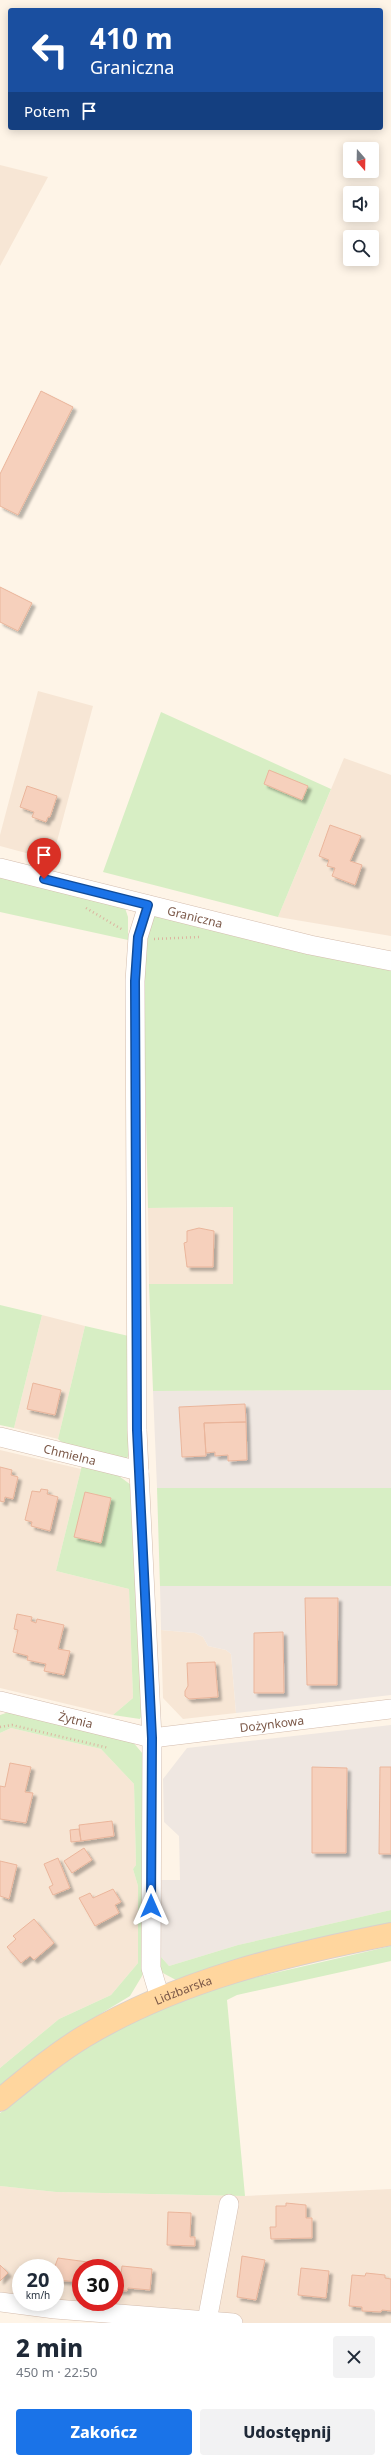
<!DOCTYPE html>
<html lang="pl">
<meta charset="utf-8">
<style>
body{margin:0;font-family:"Noto Sans",sans-serif;background:#f2f2f3;color:#1f2937;height:100vh;display:flex;flex-direction:column;font-size:15px;white-space:nowrap}
*{box-sizing:border-box;margin:0}
p{font-size:13px;color:#747a83}
.icon{flex:none;width:22px;height:22px;fill:none;stroke:currentColor;stroke-width:2;stroke-linecap:round;stroke-linejoin:round}
.map{position:relative;height:2323px;overflow:hidden}
.details{display:flex;flex-direction:column;background:#fff;flex:1}
.details>*{flex:none}
.hud{position:absolute;left:8px;top:8px;width:375px;height:122px;border-radius:4px;box-shadow:0 2px 10px #0003;background:#1a4fa0;color:#fff;overflow:hidden}
.needle{width:26px;rotate:160deg}
.buttons{position:absolute;left:343px;top:142px;display:grid;gap:8px}
.buttons a{display:grid;place-items:center;width:36px;height:36px;border-radius:4px;background:#fff;box-shadow:0 2px 10px #0003;font-size:20px}
.speed{position:absolute;left:12px;top:2259px;display:flex;gap:8px;font-size:20px;font-weight:700;text-align:center}
.speed>*{display:grid;place-content:center;width:52px;height:52px;border-radius:50%;background:#fff;box-shadow:0 2px 10px #0003;line-height:1}
.speed small{font-size:10px;font-weight:400}
.speed .limit{border:6px solid #d22;background:#fff;color:#111}
.pin{position:absolute;display:grid;place-items:center;width:34px;height:34px;color:#fff;margin:-41px -17px;border-radius:50% 50% 50% 0;rotate:-45deg;box-shadow:0 0 4px #0007}
.pin .icon{rotate:45deg}
.me{position:absolute;width:44px;margin:-22px;rotate:0deg;stroke-linejoin:round;filter:drop-shadow(0 0 3px #0008)}
.turn{display:flex;align-items:center;gap:14px;height:84px;padding:0 16px;font-size:18px}
.turn .icon{width:52px;height:52px;stroke-width:2.5}
.turn b{display:block;font-size:28px;line-height:34px}
.then{display:flex;align-items:center;height:38px;padding:0 16px;background:#0003;gap:8px;font-size:15px}
.round{display:grid;place-items:center;flex:none;width:42px;height:42px;border-radius:4px;background:#f2f2f3}
.overview{display:flex;align-items:center;justify-content:space-between;height:68px;padding:0 16px}
h1{font-size:24px;font-weight:800;line-height:30px}
.action{display:flex;gap:8px;margin-top:auto;padding:8px 16px}
.action a{flex:1;height:46px;border-radius:4px;background:#1a73e8;color:#fff;font-size:16px;font-weight:800;line-height:46px;text-align:center}
.action a+a{background:#f2f2f3;color:#1f2937}
.map>svg:first-child{display:block}
.residential{fill:#f7e6d5;fill-rule:evenodd}
.industrial{fill:#efe7e1}
.green{fill:#d7eec4}
.building{fill:#f6d0bc;stroke:#eab59b;filter:url(#shadow)}
.lines{fill:none;stroke-linecap:round;stroke-linejoin:round}
.minor-casing{stroke:#d4bdae;stroke-width:20}
.major-casing{stroke:#dad0cc;stroke-width:24}
.path{stroke:#dcb39f;stroke-width:2.5;stroke-dasharray:1 3;stroke-linecap:butt}
.minor{stroke:#fff;stroke-width:19}
.major{stroke:#ffd69e;stroke-width:22}
.route-casing{stroke:#114b97;stroke-width:10}
.route{stroke:#1a73e8;stroke-width:7}
.labels{text-anchor:middle;dominant-baseline:central;stroke-width:3;stroke-linejoin:round;paint-order:stroke}
.street-label{font-size:12px;fill:#7b5848;stroke:#fff8f0}
</style>
<div class="map">
<svg width="391" height="2323" viewBox="0 0 391 2323">
<defs>
<filter id="shadow"><feDropShadow dx="3.5" dy="3.5" stdDeviation="1" flood-color="#0004"/></filter>
</defs>
<rect width="100%" height="100%" fill="#fef4e7"/>
<path class="residential" d="M0,165L48,177L0,266Z
M38,691L93,706L52,860L0,846V835Z
M344,758L391,775V936L278,917Z
M233,1207L234,1284H149L148,1208Z
M42,1315L85,1326L58,1439L14,1428Z
M0,1450L81,1469L56,1571L129,1589L133,1698L113,1715L0,1688Z
M161,1630L195,1633L203,1637L208,1646L226,1650L231,1654L236,1713L183,1719L163,1698Z
M11,1728L101,1749L134,1784L136,1865L133,1869L138,1886V1963L111,1995L59,2019L0,2068V1733Z
M0,2186L56,2192L245,2196L391,2189V2323H173L55,2302V2268H21V2299L0,2296ZM81,2268H115V2302H81Z"/>
<path class="industrial" d="M391,1390V1488H157L153,1391Z
M160,1586H391V1695L236,1713L231,1654L226,1650L208,1646L203,1637L195,1633L161,1630Z
M391,1725V1910L238,1945L169,1966L161,1957L159,1880H180L179,1836L164,1822L163,1779L187,1748Z"/>
<path class="green" d="M161,712L331,789L278,917L103,872Z
M0,868L125,908L128,917V940L0,912Z
M150,909L391,956V1390L153,1391L149,1284H233V1207L148,1208L144,1022V917Z
M0,1305L42,1315L14,1428L0,1425Z
M85,1326L133,1337L130,1453L127,1458L119,1460L66,1446L58,1439Z
M82,1465L115,1473L131,1485L143,1713L140,1719L113,1715L133,1698L129,1589L56,1571Z
M157,1488H391V1586H160Z
M9,1712L132,1741L143,1754L145,1961L142,1976L130,1996L64,2036L0,2087V2068L59,2019L111,1995L138,1963V1886L133,1869L136,1865L134,1784L101,1749L11,1728L0,1733V1715Z
M391,1910V1925L258,1954L176,1980L161,1972V1957L169,1966L238,1945Z
M391,1946V1961L237,1995L227,2000L245,2196L56,2192L0,2186V2113L87,2046L135,2018L206,1991L244,1980Z"/>
<path class="building" d="M41,391L73,407L18,515L0,506V474Z
M0,587L32,603L18,631L0,622Z
M269,770L308,786L302,800L264,784Z
M27,786L57,796L50,817H48L46,822L32,817L34,812L20,807Z
M330,825L361,836L350,861L362,865L355,885L332,876L335,868L327,866L329,860L319,856Z
M199,1228L214,1231L213,1267H187L184,1243L187,1242V1231Z
M33,1383L61,1390L55,1415L27,1409Z
M245,1404L246,1422L204,1423L206,1456L182,1457L179,1407Z
M246,1422L247,1460L228,1461V1455L215,1456V1452L206,1453L204,1423Z
M0,1467L12,1470L11,1475L18,1477L13,1499L5,1497L4,1502L0,1501Z
M41,1489L48,1490L47,1494L58,1497L50,1531L31,1526L32,1522L25,1520L32,1491L40,1492Z
M85,1492L111,1498L101,1543L74,1537Z
M305,1598H338L337,1685H307Z
M17,1614L32,1617L31,1621L36,1623L37,1619L64,1625L58,1649L70,1651L64,1675L44,1671L46,1664L27,1660L28,1656L13,1652L18,1630L14,1629Z
M283,1632L284,1693H254V1633Z
M215,1662L218,1697L189,1699L185,1696V1691L188,1686L187,1663Z
M10,1763L31,1767L25,1792L33,1793L26,1823L0,1819V1786L5,1787Z
M312,1767L347,1768L346,1853H312Z
M380,1767H391V1854H379Z
M112,1821L114,1836L81,1841L79,1825Z
M79,1829L81,1841L71,1842L70,1830Z
M84,1848L92,1860L72,1873L64,1861Z
M58,1858L70,1888L53,1895L49,1887L53,1885L44,1864Z
M0,1861L17,1865L9,1899L0,1896Z
M113,1889L121,1902L115,1905L119,1913L95,1926L79,1898L90,1893L93,1898Z
M34,1919L54,1943L34,1960L30,1956L21,1963L7,1947L16,1939L13,1936Z
M286,2203L306,2205V2218H312V2238L271,2239L270,2227H276V2206H286Z
M168,2212L191,2213L190,2237H195V2246L167,2245Z
M242,2256L265,2260L256,2300L237,2297Z
M58,2258L95,2263L94,2268H81V2281L79,2282L56,2280L55,2266Z
M0,2265L8,2273L0,2281Z
M122,2266L152,2269L150,2290L128,2288L127,2291L115,2290V2274H121Z
M301,2268L329,2271L326,2298L298,2295Z
M366,2273L385,2275V2278L391,2279V2311L382,2310L381,2312L362,2311V2307L349,2306L352,2275L365,2276Z"/>
<g class="lines">
<g class="minor-casing">
<g id="minor">
<path id="s1" d="M0,868L310,945L391,961"/>
<path d="M148,905L138,937L135,981L137,1430L152,1738L151,1968L160,1998"/>
<path id="s2" d="M0,1437L139,1471"/>
<path id="s3" d="M0,1701L152,1738L391,1709"/>
<path d="M0,2302L55,2309L233,2323"/>
<path d="M207,2321L229,2204"/>
</g>
</g>
<g class="major-casing">
<g id="major">
<path id="s4" d="M0,2100C27,2078 55,2054 85,2036C179,1980 285,1955 391,1934"/>
</g>
</g>
<path class="path" d="M86,908L123,930
M154,939L199,937
M0,1727L12,1725L109,1748"/>
<use href="#minor" class="minor"/>
<use href="#major" class="major"/>
</g>
<g class="lines">
<g class="route-casing">
<path id="route" d="M44,879L148,905L138,937L135,981L137,1430L152,1738L151,1906"/>
</g>
<use href="#route" class="route"/>
</g>
<g class="labels">
<g class="street-label">
<text stroke="none"><textPath href="#s1" startOffset="201">Graniczna</textPath></text>
<text stroke="none"><textPath href="#s2" startOffset="72">Chmielna</textPath></text>
<text stroke="none"><textPath href="#s3" startOffset="78">Żytnia</textPath></text>
<text stroke="none"><textPath href="#s3" startOffset="277">Dożynkowa</textPath></text>
<text stroke="none"><textPath href="#s4" startOffset="215">Lidzbarska</textPath></text>
</g>
</g>
</svg>
<div class="buttons">
<a><svg class="needle" viewBox="-14 -14 28 28"><path d="M0-13l5 13h-10z" fill="#e53935"/><path d="M0 13l5-13h-10z" fill="#747a83"/></svg></a>
<a><svg class="icon" aria-label="sound" viewBox="0 0 24 24"><path d="M4 9h4l5-4v14l-5-4H4zM17 9q2 3 0 6"/></svg></a>
<a><svg class="icon" aria-label="search" viewBox="0 0 24 24"><circle cx="10" cy="10" r="6"/><path d="M15 15l6 6"/></svg></a>
</div>
<div class="speed"><div>20<small>km/h</small></div><div class="limit">30</div></div>
<div class="pin" style="left:44px;top:879px;background:#d93025"><svg class="icon" aria-label="arrive" viewBox="0 0 24 24"><path d="M6 21V4h12l-3 4 3 4H6"/></svg></div>
<svg class="me" style="left:151px;top:1906px" viewBox="-20 -20 40 40"><path d="M0-17L14 15 0 8-14 15z" fill="#1a73e8" stroke="#fff" stroke-width="4"/></svg>
<div class="hud">
<div class="turn"><svg class="icon" aria-label="left" viewBox="0 0 24 24"><path d="M17 20v-9H6M10 6l-5 5 5 5"/></svg><div><b>410 m</b>Graniczna</div></div>
<div class="then">Potem<svg class="icon" aria-label="arrive" viewBox="0 0 24 24"><path d="M6 21V4h12l-3 4 3 4H6"/></svg></div>
</div>
</div>
<section class="details">
<div class="overview"><div><h1>2 min</h1><p>450 m · 22:50</p></div><a class="round"><svg class="icon" aria-label="close" viewBox="0 0 24 24"><path d="M6 6l12 12M18 6L6 18"/></svg></a></div>
<div class="action"><a>Zakończ</a><a>Udostępnij</a></div>
</section>
